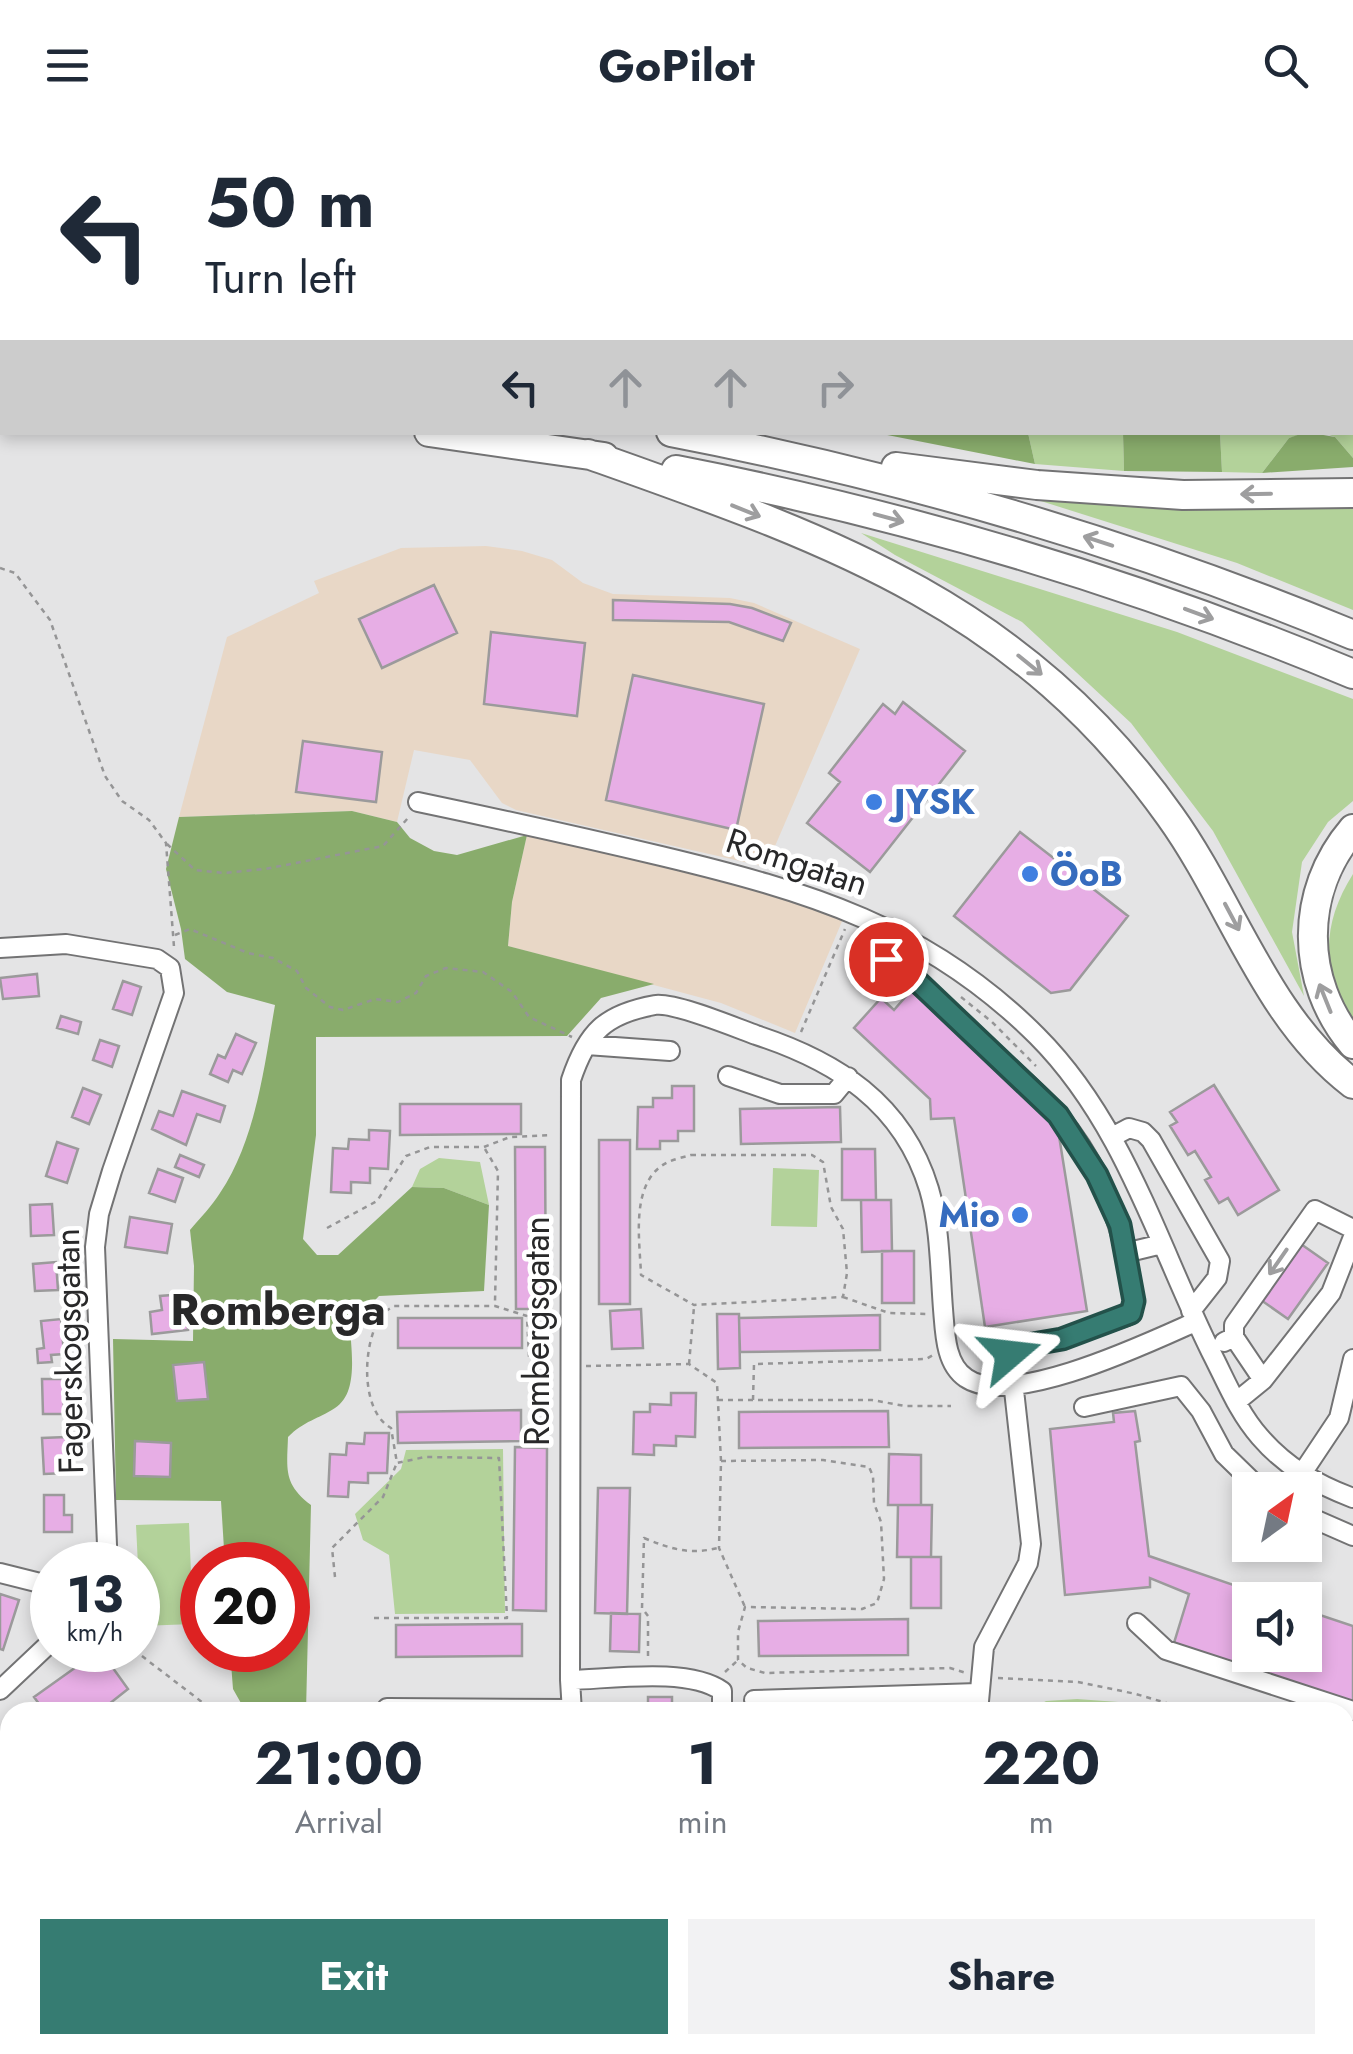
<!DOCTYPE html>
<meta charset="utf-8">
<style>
body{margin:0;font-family:Jost,sans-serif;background:#f2f2f3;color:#1f2937;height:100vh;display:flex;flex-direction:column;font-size:38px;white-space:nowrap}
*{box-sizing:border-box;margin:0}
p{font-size:32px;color:#747a83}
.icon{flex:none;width:55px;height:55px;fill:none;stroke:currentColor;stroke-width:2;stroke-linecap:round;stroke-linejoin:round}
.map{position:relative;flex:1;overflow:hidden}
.side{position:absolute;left:0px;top:1572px;width:1355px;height:352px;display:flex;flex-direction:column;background:#fff;border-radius:30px 30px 0 0;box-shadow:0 5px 15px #0003}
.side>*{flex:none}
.guide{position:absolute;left:0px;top:0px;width:1355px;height:305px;box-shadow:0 5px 15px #0003;background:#fff;color:#1f2937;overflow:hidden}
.needle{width:65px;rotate:33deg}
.controls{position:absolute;left:1232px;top:1342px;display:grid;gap:20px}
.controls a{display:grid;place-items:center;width:90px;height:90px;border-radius:0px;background:#fff;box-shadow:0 5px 15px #0003;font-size:50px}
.speed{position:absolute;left:30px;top:1412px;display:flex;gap:20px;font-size:50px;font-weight:700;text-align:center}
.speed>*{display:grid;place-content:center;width:130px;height:130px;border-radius:50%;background:#fff;box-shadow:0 5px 15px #0003;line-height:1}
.speed small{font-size:25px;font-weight:400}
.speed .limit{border:15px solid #d22;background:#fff;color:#111}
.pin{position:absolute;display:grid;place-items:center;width:85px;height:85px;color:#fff;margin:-42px;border:5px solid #fff;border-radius:50%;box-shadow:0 2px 10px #0007}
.me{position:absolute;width:110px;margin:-55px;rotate:73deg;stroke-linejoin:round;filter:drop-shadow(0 0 8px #0008)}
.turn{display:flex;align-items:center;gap:35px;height:210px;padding:0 40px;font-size:45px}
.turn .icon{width:130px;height:130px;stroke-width:2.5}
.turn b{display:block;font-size:70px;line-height:85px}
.lanes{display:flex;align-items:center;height:95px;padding:0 40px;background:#0003;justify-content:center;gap:50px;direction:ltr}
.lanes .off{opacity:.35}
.eta{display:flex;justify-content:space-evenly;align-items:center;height:170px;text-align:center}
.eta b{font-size:60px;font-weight:700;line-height:70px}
.primary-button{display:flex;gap:20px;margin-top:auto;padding:20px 40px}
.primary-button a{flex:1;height:115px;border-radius:0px;background:#367c72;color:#fff;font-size:40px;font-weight:700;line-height:115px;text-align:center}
.primary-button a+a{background:#f2f2f3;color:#1f2937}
header{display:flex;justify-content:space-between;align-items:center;height:130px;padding:0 40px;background:#fff;font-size:45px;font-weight:700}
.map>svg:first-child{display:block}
.industrial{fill:#e8d7c6}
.green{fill:#b3d29a}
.forest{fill:#89ac6c}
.building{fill:#e7aee5;stroke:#9b9a9b;stroke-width:2.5}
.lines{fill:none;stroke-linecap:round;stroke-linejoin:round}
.minor-casing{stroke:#737374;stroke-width:22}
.highway-casing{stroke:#737374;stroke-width:32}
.path{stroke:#959596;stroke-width:2.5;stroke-dasharray:5 5;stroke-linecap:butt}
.minor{stroke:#fff;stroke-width:18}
.highway{stroke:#fff;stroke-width:28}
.oneway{stroke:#9e9e9f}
.route-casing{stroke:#23514a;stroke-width:25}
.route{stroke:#367c72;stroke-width:18}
.shop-dot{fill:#3f7fe0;stroke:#fff;stroke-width:4}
.labels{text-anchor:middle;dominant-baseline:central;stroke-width:9;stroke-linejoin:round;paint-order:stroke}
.shop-label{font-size:35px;font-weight:bold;fill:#366cbe;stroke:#fff;text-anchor:start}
.street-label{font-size:35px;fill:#282829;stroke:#fff}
.district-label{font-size:45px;font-weight:bold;fill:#282829;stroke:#fff}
</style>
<header><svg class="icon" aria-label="menu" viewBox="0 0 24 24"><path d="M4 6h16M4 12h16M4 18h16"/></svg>GoPilot<svg class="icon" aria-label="search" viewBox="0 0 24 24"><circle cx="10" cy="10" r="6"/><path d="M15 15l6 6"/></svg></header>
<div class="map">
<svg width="1353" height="1924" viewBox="0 0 1353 1924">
<rect width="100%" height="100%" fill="#e4e4e5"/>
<path class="industrial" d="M486,416L522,421L552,430L583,453L613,464L730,468L754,473L860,519L766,737L516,680L502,673L470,630L414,620L397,692L352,681L179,687L227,507L319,463L314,451L401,418Z
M527,705L674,737L794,770L843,789L795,903L721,873L508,816L512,772Z
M1345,1744L1353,1747V1924H1137L1143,1915H1345Z"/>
<path class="green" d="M1312,0H1353V328L1335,307L1323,303L1352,302V2H1308Z
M1028,303H1123L1124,341L1035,334Z
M1220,303H1306L1289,308L1262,343L1222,342Z
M1025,366L1135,377L1235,380L1353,377V480L1237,433Z
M861,403L1177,502L1353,569V671L1328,692L1302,732L1292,802L1304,866L1213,701L1131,593L1022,492L895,425Z
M1353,744V891C1321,840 1321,795 1353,744Z
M439,1028L480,1032L489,1075L444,1058L412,1057L420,1039Z
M773,1038L819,1040L817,1097L771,1096Z
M503,1319L505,1483L395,1484L389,1425L363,1410L355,1384L401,1339L406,1320Z
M189,1393L193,1494L141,1496L136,1395Z
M1077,1569L1132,1573L1131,1582H1027L1046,1571Z"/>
<path class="forest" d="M0,0H853L2,2L0,184Z
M1306,302L1335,307L1353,328V337L1262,343L1289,308Z
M877,303H1028L1035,334Z
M1123,303H1220L1222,342L1124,341Z
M352,681L397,692L410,708L434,721L457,725L527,705L512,772L508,816L654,854L601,868L567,906L316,907V1005L303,1109L317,1125H338L412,1057L444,1058L489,1075L484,1161L379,1166L350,1196C351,1220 359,1263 335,1278C318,1289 304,1291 288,1307C287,1339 283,1354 311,1375L306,1582H246L233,1559L230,1520H288V1435H225L221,1371L116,1370L113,1209L193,1211L194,1136L190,1100C200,1088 212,1076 220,1063C256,1009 264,938 275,875L227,862L185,829L181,799L166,739L179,687Z"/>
<path class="building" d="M434,455L457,503L382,538L359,489Z
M613,470L730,474L752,478L791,493L783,511L729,492L613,490Z
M491,502L585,513L577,586L484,574Z
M633,545L764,574L736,700L606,670Z
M903,572L965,621L870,742L807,693L840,652L829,643L883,574L895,584Z
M303,611L382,622L376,672L296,662Z
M1020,702L1128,786L1070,860L1051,863L954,786Z
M37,844L39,866L3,869L0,848Z
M123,851L141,857L132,885L113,879Z
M914,857L1056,987L1087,1181L985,1197L954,988L931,989L930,969L854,898L881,868L894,880Z
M61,886L81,892L78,904L57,898Z
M236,904L256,913L242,944L233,940L228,952L210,944L218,925L225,928Z
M100,910L119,916L112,937L93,930Z
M1214,955L1279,1060L1238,1085L1228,1068L1219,1073L1205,1050L1211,1047L1195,1021L1188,1025L1170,996L1177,992L1170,982Z
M672,956H694V1001H678V1011H660V1019H637L638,977H653V968H672Z
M83,958L101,965L89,994L72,987Z
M182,961L225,976L220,992L197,984L186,1015L152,999L159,981L173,986Z
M400,974H521V1004L400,1005Z
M840,977L841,1012L741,1014L740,979Z
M369,1000L390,1001L388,1039L370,1038V1053L351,1052V1063L331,1062L333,1018L348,1019L349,1009L369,1010Z
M599,1010H630V1174H599Z
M57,1012L78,1019L67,1053L46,1046Z
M515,1017H545L546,1179H516Z
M842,1019H875L876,1070H842Z
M180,1025L204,1035L199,1047L175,1037Z
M158,1039L183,1048L175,1072L149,1063Z
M861,1070H891L892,1121L862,1122Z
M52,1074L54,1105L31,1106L30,1075Z
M130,1087L172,1094L167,1123L125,1117Z
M1298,1112L1328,1133L1288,1189L1258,1168Z
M882,1121H914V1173H882Z
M56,1132L58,1160L35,1161L33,1134Z
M184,1164L188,1200L152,1204L150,1182L162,1180L160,1166Z
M641,1179L643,1218L612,1219L610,1181Z
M717,1184H739L740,1238L718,1239Z
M880,1185V1220L740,1222L739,1188Z
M398,1188H522V1218H398Z
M61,1189L64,1224L51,1225L52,1232L38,1233L37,1219L44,1218L41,1191Z
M204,1232L208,1269L177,1271L173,1235Z
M42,1249H63L64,1284H43Z
M671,1263H696L695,1307L676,1306V1316L654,1315V1325L633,1324L634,1282H650V1274L671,1275Z
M521,1280V1311L398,1313L397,1282Z
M888,1281L889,1317L739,1318V1282Z
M1135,1281L1140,1311L1135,1312L1149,1426L1277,1470H1250V1525H1305V1480L1353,1496V1574L1174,1513L1189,1464L1150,1448V1457L1065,1465L1050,1299L1114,1292L1113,1283Z
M365,1303H389L387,1343H368V1353L349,1352L348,1367L328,1366L330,1324L346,1325L347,1313L364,1314Z
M66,1307L67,1343L44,1344L42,1308Z
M135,1311L171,1313L170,1347L134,1346Z
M515,1317L547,1318L546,1481L513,1480Z
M889,1324L921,1325V1375H888Z
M598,1358H630L627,1484L595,1483Z
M44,1365H64V1385H72V1402H44Z
M898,1375H932L931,1427H897Z
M911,1427H941V1478H911Z
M0,1464L19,1470L3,1520L0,1519Z
M611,1483L640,1484L639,1522L610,1521Z
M908,1489V1525L759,1526L758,1491Z
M522,1494V1526L396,1527V1495Z
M100,1520L128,1559L99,1582H45L34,1567Z
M648,1567H672V1582H629V1576H648Z
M0,1717L10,1720V1748L0,1746Z
M1345,1787L1353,1790V1861L1345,1858Z
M7,1867L10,1868V1897L0,1893Z
M92,1915H138L134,1924H88Z
M279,1915H305L299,1924H273Z
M350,1915H378L371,1924H358L349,1918Z
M897,1915H931L932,1924H897Z
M717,1920H753V1924H717Z"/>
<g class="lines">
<g class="minor-casing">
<path id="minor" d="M1123,0L1128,2
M1283,2L1287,0
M418,672C499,689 581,707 661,726C807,761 927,796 1037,906C1124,993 1158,1115 1211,1222C1226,1251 1238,1282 1260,1307C1286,1337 1316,1354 1353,1368
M890,798L884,812L886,829C922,855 953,885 985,916C1009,938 1037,960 1058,985C1091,1024 1115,1074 1125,1123
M0,818L66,814L157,829L170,838L174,863L112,1041L99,1084L95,1117L107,1415L103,1435
M587,915L670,921
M728,946L780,964H834L848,947
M1112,1007L1129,998L1143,1002L1151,1010L1220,1131L1217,1148L1191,1181
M1234,1207V1195L1315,1080L1353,1099
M1224,1212L1234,1207L1263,1250
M1236,1272L1263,1250L1331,1163L1353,1107
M1084,1277L1181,1256L1201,1281L1224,1324L1261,1360
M1301,1345L1339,1288L1353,1229
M1305,1385L1353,1406
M0,1443L52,1456
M1137,1493L1166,1520L1353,1581
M570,1550C611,1549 688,1537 722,1561V1582
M0,1560L52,1511
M754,1570L978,1563
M387,1578L571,1579
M572,1582L570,1550L571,950C587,902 605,884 655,875C674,872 734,897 756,905C836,931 903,973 929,1059C940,1096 940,1140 943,1179C945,1202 945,1234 966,1248C1010,1279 1150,1212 1195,1192
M978,1582L984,1517L1028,1433L1031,1414L1010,1224L1016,1217L1062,1209L1127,1186L1134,1171L1125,1123L1162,1114
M1345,1880L1353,1888
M677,1915V1924
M235,1924L238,1915
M417,1924L422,1915
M965,1924L967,1915"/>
</g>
<g class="highway-casing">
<path id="highway" d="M0,242H2
M0,279H2
M429,302L604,327
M671,302C905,347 1133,414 1353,505
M588,324C824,408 1018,472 1170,686C1232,772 1266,888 1353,954
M896,337L1037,355L1183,365L1353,363
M676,340C908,385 1135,453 1353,544
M1353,699C1299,762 1300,851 1353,914"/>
</g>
<path class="path" d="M677,2L680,0
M0,139L2,135
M0,438L15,443L50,490L105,646L122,671L149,690L166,713L174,817
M167,714L195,740L224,743L265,739L383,716L408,688
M175,805L190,799L248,823L273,828L297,841L306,858L330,877L343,880L375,869L398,872L416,863L426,846L446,838L483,842L512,862L529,887L572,907
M961,867L992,892L1036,936
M801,902L845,799
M485,1019L498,1041L495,1172
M691,1025H812L823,1032L831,1077L843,1099L847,1143L843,1167L694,1175L641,1145C640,1111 629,1051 668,1032C675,1029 684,1027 691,1025Z
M327,1098L377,1071L406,1026L430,1017H484L510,1007L552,1005
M843,1167L889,1183L927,1184
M689,1234L694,1177
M586,1236L689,1234L717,1253L721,1331L719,1418L745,1477
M718,1270H872L905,1276H951
M753,1270L754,1234L926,1229L933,1225
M721,1331L823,1330L869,1337L873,1346L874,1373L881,1392L884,1449L877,1473L862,1479L745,1477L738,1502V1530L747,1538L765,1543L950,1538L966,1543
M335,1447L332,1418L383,1367L396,1335
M374,1488H507L499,1328L425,1327L397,1333L391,1298C360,1281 362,1214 381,1186C384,1182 389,1179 394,1176H495L527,1186L529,1227
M134,1520L215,1582
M648,1526V1486L642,1478L644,1408C671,1419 689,1425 718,1418
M725,1542L737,1531
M998,1548L1078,1552L1136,1564L1197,1582
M1345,1627L1353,1629
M761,1924V1915
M861,1924V1915"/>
<use href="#minor" class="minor"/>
<use href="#highway" class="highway"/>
</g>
<defs><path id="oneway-shaft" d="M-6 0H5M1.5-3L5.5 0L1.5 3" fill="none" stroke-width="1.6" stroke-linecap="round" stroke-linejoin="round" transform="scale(2.5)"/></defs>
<g class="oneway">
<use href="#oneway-shaft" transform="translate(1256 364) rotate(179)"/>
<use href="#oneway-shaft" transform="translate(746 381) rotate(22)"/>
<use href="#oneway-shaft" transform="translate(889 388) rotate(15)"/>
<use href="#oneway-shaft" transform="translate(1098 411) rotate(-162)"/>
<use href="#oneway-shaft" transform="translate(1199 484) rotate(20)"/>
<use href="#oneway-shaft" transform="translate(1030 535) rotate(39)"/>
<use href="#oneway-shaft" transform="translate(1232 787) rotate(62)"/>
<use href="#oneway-shaft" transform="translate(1325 868) rotate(-112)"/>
<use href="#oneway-shaft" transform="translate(1278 1132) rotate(125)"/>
</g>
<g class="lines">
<g class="route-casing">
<path id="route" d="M886,829L918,852L1058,985L1097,1045L1120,1095L1134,1171L1131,1183L1062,1209L1016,1217L1010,1224"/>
</g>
<use href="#route" class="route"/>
</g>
<g class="shop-dot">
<circle cx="874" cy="672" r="10"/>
<circle cx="1030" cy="744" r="10"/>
<circle cx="1020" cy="1085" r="10"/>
</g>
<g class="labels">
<g class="shop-label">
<text x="894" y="672">JYSK</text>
<text x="1050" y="744">ÖoB</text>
<text x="1000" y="1085" text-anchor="end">Mio</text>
</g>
<g class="street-label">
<text transform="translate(797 732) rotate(18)">Romgatan</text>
<text transform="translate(537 1201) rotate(-90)">Rombergsgatan</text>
<text transform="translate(69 1221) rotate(-91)">Fagerskogsgatan</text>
</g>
<g class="district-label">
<text x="278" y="1179">Romberga</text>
</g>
</g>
</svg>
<div class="controls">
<a><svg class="needle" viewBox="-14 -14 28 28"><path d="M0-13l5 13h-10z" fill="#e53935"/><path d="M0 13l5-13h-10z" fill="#747a83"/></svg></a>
<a><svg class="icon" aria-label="sound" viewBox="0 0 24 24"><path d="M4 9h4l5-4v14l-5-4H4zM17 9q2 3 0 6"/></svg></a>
</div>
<div class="speed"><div>13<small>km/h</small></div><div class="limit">20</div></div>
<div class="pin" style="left:886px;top:829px;background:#d93025"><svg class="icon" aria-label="arrive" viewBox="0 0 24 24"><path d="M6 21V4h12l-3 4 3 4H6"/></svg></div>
<svg class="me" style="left:1010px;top:1224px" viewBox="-20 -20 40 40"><path d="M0-17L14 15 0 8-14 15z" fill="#367c72" stroke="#fff" stroke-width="4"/></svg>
<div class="guide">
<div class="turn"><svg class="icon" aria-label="left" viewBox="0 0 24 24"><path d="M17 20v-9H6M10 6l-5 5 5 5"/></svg><div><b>50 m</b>Turn left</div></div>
<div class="lanes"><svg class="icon" aria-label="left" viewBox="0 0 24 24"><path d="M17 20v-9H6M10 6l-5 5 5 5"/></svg><svg class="icon off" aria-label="ahead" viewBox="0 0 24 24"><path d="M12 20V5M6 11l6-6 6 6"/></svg><svg class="icon off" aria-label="ahead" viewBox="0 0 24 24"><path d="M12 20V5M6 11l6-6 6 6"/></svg><svg class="icon off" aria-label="right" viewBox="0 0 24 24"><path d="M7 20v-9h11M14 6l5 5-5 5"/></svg></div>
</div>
<section class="side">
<div class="eta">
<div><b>21:00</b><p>Arrival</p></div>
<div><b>1</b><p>min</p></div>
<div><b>220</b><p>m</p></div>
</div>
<div class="primary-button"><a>Exit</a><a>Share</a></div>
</section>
</div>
